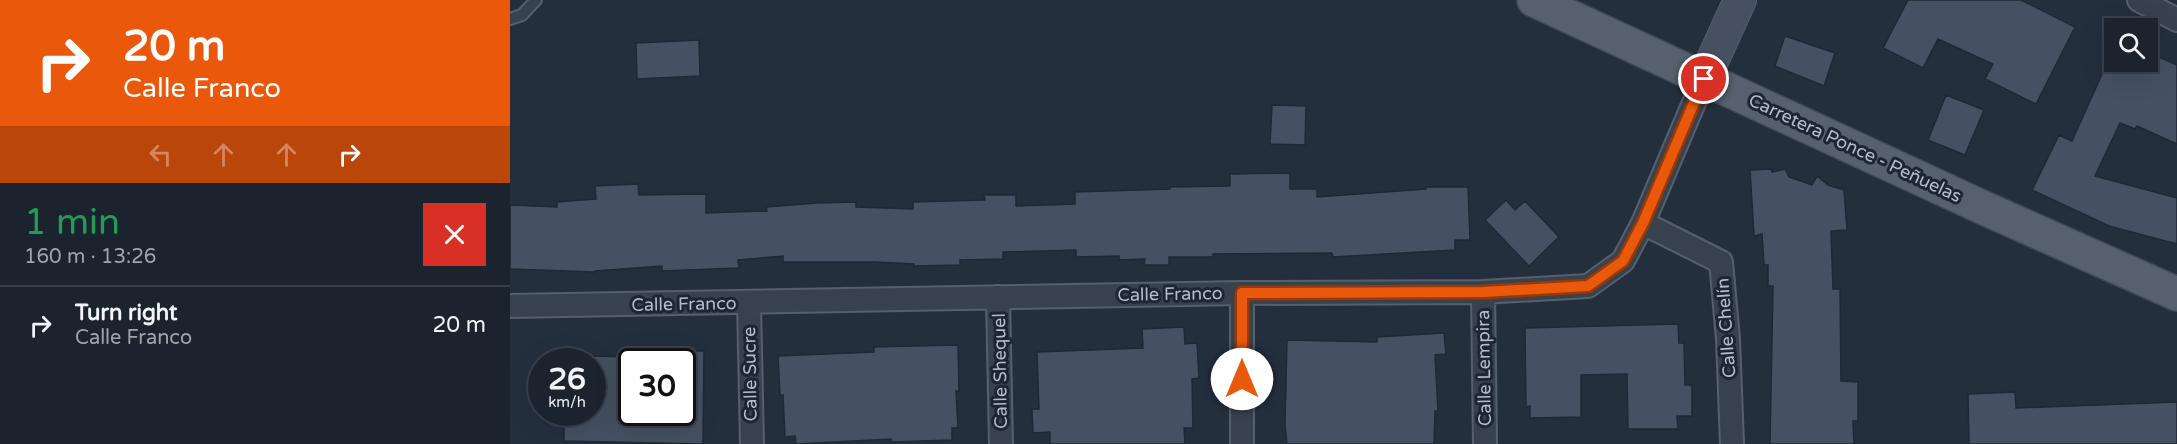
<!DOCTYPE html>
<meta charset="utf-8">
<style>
body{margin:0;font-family:"Varela Round",sans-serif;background:#282f3a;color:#f1f3f6;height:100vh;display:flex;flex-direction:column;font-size:22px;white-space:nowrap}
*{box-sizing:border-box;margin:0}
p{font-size:20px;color:#a0a4aa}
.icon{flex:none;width:33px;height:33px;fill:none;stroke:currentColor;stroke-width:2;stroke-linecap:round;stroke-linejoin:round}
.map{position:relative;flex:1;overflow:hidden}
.side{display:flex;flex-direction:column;background:#1b232e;width:510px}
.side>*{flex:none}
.top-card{background:#ea580c;color:#fff;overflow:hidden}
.controls{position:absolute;left:1594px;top:18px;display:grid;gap:12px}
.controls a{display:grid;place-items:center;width:54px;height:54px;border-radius:0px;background:#1b232e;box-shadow:0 6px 24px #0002,0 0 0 2px #39404a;font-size:30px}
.speed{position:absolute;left:18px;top:348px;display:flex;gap:12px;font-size:30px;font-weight:700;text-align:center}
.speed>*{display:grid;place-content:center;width:78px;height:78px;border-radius:50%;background:#1b232e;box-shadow:0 6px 24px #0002,0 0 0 2px #39404a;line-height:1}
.speed small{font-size:15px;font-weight:400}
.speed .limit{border:3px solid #111;border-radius:9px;background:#fff;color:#111}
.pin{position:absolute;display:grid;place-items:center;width:51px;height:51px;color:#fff;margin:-26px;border:3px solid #fff;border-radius:50%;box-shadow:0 2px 6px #0007}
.me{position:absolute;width:66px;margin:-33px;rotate:0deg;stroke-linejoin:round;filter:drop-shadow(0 0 4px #0008)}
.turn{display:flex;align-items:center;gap:21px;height:126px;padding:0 24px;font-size:27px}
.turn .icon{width:78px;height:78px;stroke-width:2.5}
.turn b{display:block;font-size:42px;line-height:51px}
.lanes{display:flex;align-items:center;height:57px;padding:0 24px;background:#0003;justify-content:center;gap:30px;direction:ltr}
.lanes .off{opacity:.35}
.round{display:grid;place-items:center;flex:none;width:63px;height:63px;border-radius:0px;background:#282f3a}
.summary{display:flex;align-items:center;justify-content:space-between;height:102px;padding:0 24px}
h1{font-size:36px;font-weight:600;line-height:45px;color:#1e9e55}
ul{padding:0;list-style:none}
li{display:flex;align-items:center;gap:18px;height:78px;padding:0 24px;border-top:2px solid #39404a}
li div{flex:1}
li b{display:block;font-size:22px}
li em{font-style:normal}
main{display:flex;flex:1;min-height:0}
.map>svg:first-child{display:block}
.building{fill:#455162;stroke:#1f2835;stroke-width:1.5}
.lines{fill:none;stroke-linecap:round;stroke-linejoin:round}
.lane-casing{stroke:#565f6c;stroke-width:14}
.street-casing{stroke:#565f6c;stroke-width:26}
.secondary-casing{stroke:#565f6c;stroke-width:34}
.primary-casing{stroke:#414a57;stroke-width:36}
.lane{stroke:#38414e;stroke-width:10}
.street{stroke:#38414e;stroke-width:22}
.secondary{stroke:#465061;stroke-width:32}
.primary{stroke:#56606e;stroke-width:33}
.route-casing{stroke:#983908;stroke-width:15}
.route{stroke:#ea580c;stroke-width:10}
.labels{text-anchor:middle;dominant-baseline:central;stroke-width:6;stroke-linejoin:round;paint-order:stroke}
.street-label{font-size:18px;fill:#b4bcc9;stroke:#1d2633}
</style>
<main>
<section class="side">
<div class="top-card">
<div class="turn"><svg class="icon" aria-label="right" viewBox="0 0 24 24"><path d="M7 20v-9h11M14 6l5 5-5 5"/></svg><div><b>20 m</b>Calle Franco</div></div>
<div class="lanes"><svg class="icon off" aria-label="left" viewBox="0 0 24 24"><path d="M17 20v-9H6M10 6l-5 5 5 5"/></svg><svg class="icon off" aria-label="ahead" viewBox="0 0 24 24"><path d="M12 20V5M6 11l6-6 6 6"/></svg><svg class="icon off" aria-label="ahead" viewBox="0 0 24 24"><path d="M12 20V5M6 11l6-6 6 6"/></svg><svg class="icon" aria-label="right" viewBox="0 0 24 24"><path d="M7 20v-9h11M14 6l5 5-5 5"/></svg></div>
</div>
<div class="summary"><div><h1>1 min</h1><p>160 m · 13:26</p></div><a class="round" style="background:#d93025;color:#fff"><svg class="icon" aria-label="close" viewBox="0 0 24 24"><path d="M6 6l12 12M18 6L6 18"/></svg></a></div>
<ul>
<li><svg class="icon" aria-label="right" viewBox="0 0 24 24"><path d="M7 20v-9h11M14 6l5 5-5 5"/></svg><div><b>Turn right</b><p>Calle Franco</p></div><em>20 m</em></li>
</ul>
</section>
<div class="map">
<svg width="1667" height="444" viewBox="0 0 1667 444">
<rect width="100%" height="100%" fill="#242f3e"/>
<path class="building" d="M1398,0H1511L1565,27L1526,104L1475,79L1483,64L1428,39L1413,68L1373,48Z
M1275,36L1325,53L1314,86L1265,66Z
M189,40L190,76L127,79L126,43Z
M1605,45V62H1638V52L1667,65V144L1627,126L1625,129L1610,123L1585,176L1667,198V244L1599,226L1522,190L1549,135L1562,141Z
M1436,95L1474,110L1455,155L1418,140Z
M762,105L796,106L795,145L760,144Z
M1261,169L1262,172L1275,169L1279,177L1302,185L1307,176L1318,185L1334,190L1337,230L1321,231L1323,289H1330L1331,381L1348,382V421H1343L1344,444H1260L1263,286H1258V265H1254L1252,234L1244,236L1240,170Z
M780,173V189H807V197L916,189V187H958L960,240H945V250L823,257L822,253L703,254V257H659V265H634L635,259L609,260V256L566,257V250L493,252V259L450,260V265L404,266V264L365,262H273V256L228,260L229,268L152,271V266L85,271V272L0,269V205L47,207V202L86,199L85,186L128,184L129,195L196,194V213L257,211L256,207L307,203L346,202V207L403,209V202L475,200L474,195H506V206L565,204V192L660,189V187L720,186V174Z
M996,200L1005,210L1015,201L1049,237L1019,266L975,220Z
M1168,324L1169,343H1174L1175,385H1182V416H1167L1168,429H1118L1117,374L1071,375V417L1020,418V406L1016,407L1015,328Z
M674,327L675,344L687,343L689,378L682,379L683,428H674L675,444H540V432L523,433L522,409H529L527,352L633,348L632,329Z
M934,333L936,354L925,355L928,411H925L924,444H777L775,425L777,340L867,342V337Z
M448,345L449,391H446L448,428H442V440L381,442V439L286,444L285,436L275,437L273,395H270L268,356L364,352V347Z
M172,351H194L193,444L54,441V412H82V356L120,357V412H172Z
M1505,392L1506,408L1667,402V444H1459L1458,394Z"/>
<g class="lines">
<g class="lane-casing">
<path id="lane" d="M0,19L12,15L26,0"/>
</g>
<g class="street-casing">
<path id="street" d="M1629,0L1667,20
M1133,223L1211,262L1218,339L1222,444
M973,292L975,444
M732,293V444
M488,297L491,444
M239,303L242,444
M0,306L732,293L973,292L1078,286L1113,261L1133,223L1194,79"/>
</g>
<g class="secondary-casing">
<path id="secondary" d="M1194,79L1230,0"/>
</g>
<g class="primary-casing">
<path id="primary" d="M1024,0L1474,208L1667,294"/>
</g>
<use href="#lane" class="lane"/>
<use href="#street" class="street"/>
<use href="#secondary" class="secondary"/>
<use href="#primary" class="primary"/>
</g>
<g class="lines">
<g class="route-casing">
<path id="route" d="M732,379V293L973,292L1078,286L1113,261L1133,223L1194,79"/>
</g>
<use href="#route" class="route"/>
</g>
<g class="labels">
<g class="street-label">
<text transform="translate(1345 148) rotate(25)">Carretera Ponce - Peñuelas</text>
<text transform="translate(660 294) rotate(-1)">Calle Franco</text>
<text transform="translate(174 304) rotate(-1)">Calle Franco</text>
<text transform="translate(1216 328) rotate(-94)">Calle Chelín</text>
<text transform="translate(974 368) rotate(-91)">Calle Lempira</text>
<text transform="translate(490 371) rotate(-91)">Calle Shequel</text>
<text transform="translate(240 374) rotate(-91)">Calle Sucre</text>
</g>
</g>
</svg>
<div class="controls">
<a><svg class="icon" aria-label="search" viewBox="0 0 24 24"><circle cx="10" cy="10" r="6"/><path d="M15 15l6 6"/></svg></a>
</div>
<div class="speed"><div>26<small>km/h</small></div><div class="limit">30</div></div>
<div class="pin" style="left:1194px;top:79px;background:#d93025"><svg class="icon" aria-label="arrive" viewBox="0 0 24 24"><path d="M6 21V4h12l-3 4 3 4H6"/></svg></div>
<svg class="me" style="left:732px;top:379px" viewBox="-20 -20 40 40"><circle r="19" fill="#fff"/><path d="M0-13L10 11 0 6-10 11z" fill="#ea580c"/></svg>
</div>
</main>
